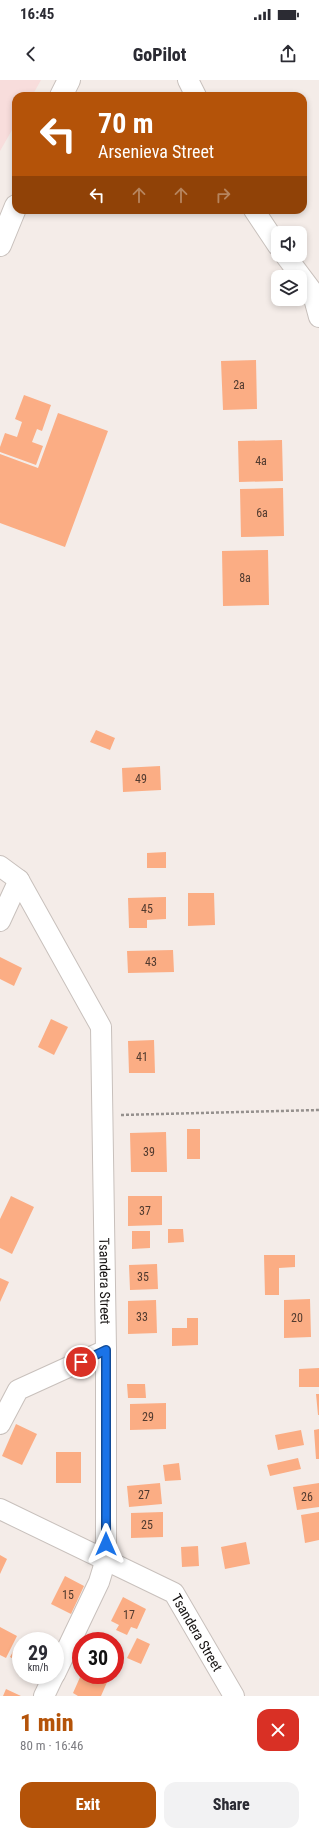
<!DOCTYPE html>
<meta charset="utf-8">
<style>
body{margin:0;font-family:"Roboto Condensed",sans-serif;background:#f2f2f3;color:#2b2b33;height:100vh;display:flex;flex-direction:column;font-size:15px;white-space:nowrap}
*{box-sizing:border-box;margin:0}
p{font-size:13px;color:#7c7c81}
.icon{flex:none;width:22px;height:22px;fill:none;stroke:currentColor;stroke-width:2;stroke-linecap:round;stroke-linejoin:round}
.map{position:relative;height:1616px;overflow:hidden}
.details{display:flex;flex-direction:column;background:#fff;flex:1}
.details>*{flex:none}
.hud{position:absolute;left:12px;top:12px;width:295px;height:122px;border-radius:12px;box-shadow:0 2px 6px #0003;background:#b45309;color:#fff;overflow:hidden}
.tools{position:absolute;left:271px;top:146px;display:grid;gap:8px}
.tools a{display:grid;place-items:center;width:36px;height:36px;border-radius:8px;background:#fff;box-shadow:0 2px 6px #0003;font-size:20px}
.speed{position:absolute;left:12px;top:1552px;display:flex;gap:8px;font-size:20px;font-weight:700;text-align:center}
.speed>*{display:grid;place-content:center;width:52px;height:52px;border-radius:50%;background:#fff;box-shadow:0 2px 6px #0003;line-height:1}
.speed small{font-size:10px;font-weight:400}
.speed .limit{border:6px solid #d22;background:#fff;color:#111}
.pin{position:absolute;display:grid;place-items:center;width:34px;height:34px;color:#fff;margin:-17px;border:2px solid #fff;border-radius:50%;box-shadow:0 1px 4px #0007}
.me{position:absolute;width:44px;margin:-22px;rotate:0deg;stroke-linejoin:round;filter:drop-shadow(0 0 3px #0008)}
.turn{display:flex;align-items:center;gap:14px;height:84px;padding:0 20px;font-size:18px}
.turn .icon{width:52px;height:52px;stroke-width:2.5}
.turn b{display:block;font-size:28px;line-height:34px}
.lanes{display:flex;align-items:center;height:38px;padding:0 20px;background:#0003;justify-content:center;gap:20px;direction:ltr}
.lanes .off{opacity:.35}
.round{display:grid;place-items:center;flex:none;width:42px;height:42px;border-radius:12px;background:#f2f2f3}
.summary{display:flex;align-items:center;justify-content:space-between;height:68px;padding:0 20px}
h1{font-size:24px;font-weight:800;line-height:30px;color:#b45309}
.button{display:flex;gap:8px;margin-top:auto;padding:8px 20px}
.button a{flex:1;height:46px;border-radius:12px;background:#b45309;color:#fff;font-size:16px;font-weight:800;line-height:46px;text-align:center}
.button a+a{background:#f2f2f3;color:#2b2b33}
.status{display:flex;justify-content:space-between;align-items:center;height:28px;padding:0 20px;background:#fff;direction:ltr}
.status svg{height:11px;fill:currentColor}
header{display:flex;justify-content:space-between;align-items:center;height:52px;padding:0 20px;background:#fff;font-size:18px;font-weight:800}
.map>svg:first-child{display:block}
.industrial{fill:#f8dddc}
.building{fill:#fbad84}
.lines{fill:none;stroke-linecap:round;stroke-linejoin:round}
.minor-casing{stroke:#c8c0bc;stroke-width:22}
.secondary-casing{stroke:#c8c0bc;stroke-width:24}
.path{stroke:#95908d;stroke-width:2.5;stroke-dasharray:3 2;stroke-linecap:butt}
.minor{stroke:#fff;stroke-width:20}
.secondary{stroke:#fff;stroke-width:22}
.route-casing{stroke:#114b97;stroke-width:10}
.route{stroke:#1a73e8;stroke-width:7}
.labels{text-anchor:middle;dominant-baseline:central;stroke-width:4;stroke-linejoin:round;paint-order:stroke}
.number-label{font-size:12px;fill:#503a2f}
.street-label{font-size:14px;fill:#171413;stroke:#fff}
</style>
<div class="status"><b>16:45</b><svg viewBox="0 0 49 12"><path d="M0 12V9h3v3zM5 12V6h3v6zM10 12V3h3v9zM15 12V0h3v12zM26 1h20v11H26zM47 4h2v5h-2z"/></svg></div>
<header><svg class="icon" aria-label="back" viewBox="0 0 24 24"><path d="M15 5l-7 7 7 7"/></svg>GoPilot<svg class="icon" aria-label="share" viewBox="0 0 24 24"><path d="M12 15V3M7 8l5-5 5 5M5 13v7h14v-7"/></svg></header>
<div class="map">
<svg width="319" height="1616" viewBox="0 0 319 1616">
<rect width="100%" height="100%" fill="#f4ece8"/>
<path class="industrial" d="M0,0H41L32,16H16V43L0,71Z"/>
<path class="building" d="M256,280L257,329L223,330L221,281Z
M24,315L51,325L42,351L37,349L32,362L43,366L36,385L0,372V367L5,353L17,357L22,342L15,339Z
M58,333L108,351L65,467L0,443V374L38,388Z
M282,360L283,401L239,402L238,361Z
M283,408L284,456L241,457L240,409Z
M268,470L269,525L223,526L222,471Z
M96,650L115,658L110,670L90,662Z
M160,686L161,710L123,712L122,688Z
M166,772V788H147V773Z
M188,813H214L215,845L188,846Z
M166,817V839L147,840V848H129L128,818Z
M173,870L174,892L128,893L127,871Z
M0,877L22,888L14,906L0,899Z
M51,939L68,947L54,975L38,967Z
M154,960L155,993H129L128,961Z
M187,1049H200V1079H187Z
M166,1052L167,1092H131L130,1053Z
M11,1116L34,1127L12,1174L0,1168V1139Z
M128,1116H162V1145L128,1146Z
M168,1149H183L184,1162L168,1163Z
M132,1151H150V1168L132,1169Z
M264,1175H295V1187L279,1188V1215H265Z
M157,1184L158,1209L130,1210L129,1185Z
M0,1198L9,1202L0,1222Z
M310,1219L311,1257L284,1258V1220Z
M156,1220L157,1253L128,1254V1221Z
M187,1238H198V1265L172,1266V1248H187Z
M319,1288V1307H299V1289Z
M127,1304H145L146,1318H128Z
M316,1314H319V1335H318Z
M166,1323V1349L130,1350V1324Z
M16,1344L37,1354L22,1385L2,1376Z
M319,1349V1379H316L314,1350Z
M301,1350L304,1365L278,1370L275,1355Z
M56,1372H81V1403H56Z
M298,1378L301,1389L270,1396L267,1385Z
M179,1383L181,1400L165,1401L163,1385Z
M160,1403L162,1424L129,1427L127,1406Z
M319,1403V1427L297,1430L293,1407Z
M163,1432V1457L131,1458V1433Z
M319,1432V1460L305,1463L301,1435Z
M246,1462L250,1484L225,1489L221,1467Z
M198,1466L199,1486L182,1487L181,1467Z
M0,1475L7,1479L0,1494Z
M65,1496L84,1506L71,1534L51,1524Z
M123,1517L146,1529L137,1549L131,1547L127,1555L116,1550L119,1545L111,1541Z
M0,1547L17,1556L6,1578L0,1575Z
M137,1558L150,1564L141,1584L127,1578Z
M16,1566L21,1568V1583L10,1577Z
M81,1595H97L108,1600L101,1616H78L73,1613Z
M6,1609L21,1616H3Z"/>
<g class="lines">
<g class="minor-casing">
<g id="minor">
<path d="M188,0L196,16"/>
<path d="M254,130L278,166"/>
<path d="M285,175L312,211L319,237"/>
<path id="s1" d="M0,786L19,800L101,947L106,1270V1479L99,1502L55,1594"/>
<path d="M0,841L19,800"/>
<path d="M0,1344L18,1310L106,1270"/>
<path id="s2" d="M0,1429L174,1513L234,1616"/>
<path d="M44,1616L54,1595"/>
</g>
</g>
<g class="secondary-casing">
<path id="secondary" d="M61,16L69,0
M0,165L16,126"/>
</g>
<path class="path" d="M121,1035L319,1030"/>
<use href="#minor" class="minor"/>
<use href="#secondary" class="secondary"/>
</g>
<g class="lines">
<g class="route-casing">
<path id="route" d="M81,1282L106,1270V1464"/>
</g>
<use href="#route" class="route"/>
</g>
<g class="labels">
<g class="number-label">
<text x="239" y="305">2а</text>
<text x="261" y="381">4а</text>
<text x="262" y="433">6а</text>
<text x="245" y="498">8а</text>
<text x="141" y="699">49</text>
<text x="147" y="829">45</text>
<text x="151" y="882">43</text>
<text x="142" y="977">41</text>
<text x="149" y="1072">39</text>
<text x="145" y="1131">37</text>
<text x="143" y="1197">35</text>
<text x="142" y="1237">33</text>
<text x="297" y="1238">20</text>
<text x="148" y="1337">29</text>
<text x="144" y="1415">27</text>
<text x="307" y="1417">26</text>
<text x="147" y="1445">25</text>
<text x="68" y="1515">15</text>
<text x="129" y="1535">17</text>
</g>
<g class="street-label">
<text stroke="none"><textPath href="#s1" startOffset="446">Tsandera Street</textPath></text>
<text stroke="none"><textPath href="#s2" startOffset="239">Tsandera Street</textPath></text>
</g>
</g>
</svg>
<div class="tools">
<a><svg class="icon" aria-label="sound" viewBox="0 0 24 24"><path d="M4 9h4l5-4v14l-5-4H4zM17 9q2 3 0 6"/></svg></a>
<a><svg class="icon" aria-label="layers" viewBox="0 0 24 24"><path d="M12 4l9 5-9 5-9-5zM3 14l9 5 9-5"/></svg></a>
</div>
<div class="speed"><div>29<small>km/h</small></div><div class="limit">30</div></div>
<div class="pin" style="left:81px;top:1282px;background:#d93025"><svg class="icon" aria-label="arrive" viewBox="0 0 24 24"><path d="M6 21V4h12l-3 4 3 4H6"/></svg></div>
<svg class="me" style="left:106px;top:1464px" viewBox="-20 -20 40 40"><path d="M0-17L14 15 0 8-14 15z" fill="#1a73e8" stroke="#fff" stroke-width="4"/></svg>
<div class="hud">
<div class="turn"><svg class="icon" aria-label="left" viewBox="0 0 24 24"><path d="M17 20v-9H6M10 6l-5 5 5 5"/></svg><div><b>70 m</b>Arsenieva Street</div></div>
<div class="lanes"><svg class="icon" aria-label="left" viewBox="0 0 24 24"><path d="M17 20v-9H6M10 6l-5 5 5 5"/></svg><svg class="icon off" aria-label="ahead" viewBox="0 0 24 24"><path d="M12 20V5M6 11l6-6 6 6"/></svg><svg class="icon off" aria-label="ahead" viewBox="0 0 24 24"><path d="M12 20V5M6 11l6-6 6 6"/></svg><svg class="icon off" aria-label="right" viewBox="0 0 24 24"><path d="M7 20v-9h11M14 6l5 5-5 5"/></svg></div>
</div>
</div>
<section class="details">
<div class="summary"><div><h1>1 min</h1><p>80 m · 16:46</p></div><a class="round" style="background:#d93025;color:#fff"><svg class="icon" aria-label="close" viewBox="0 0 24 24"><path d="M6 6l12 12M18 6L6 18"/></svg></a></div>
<div class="button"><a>Exit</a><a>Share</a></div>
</section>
